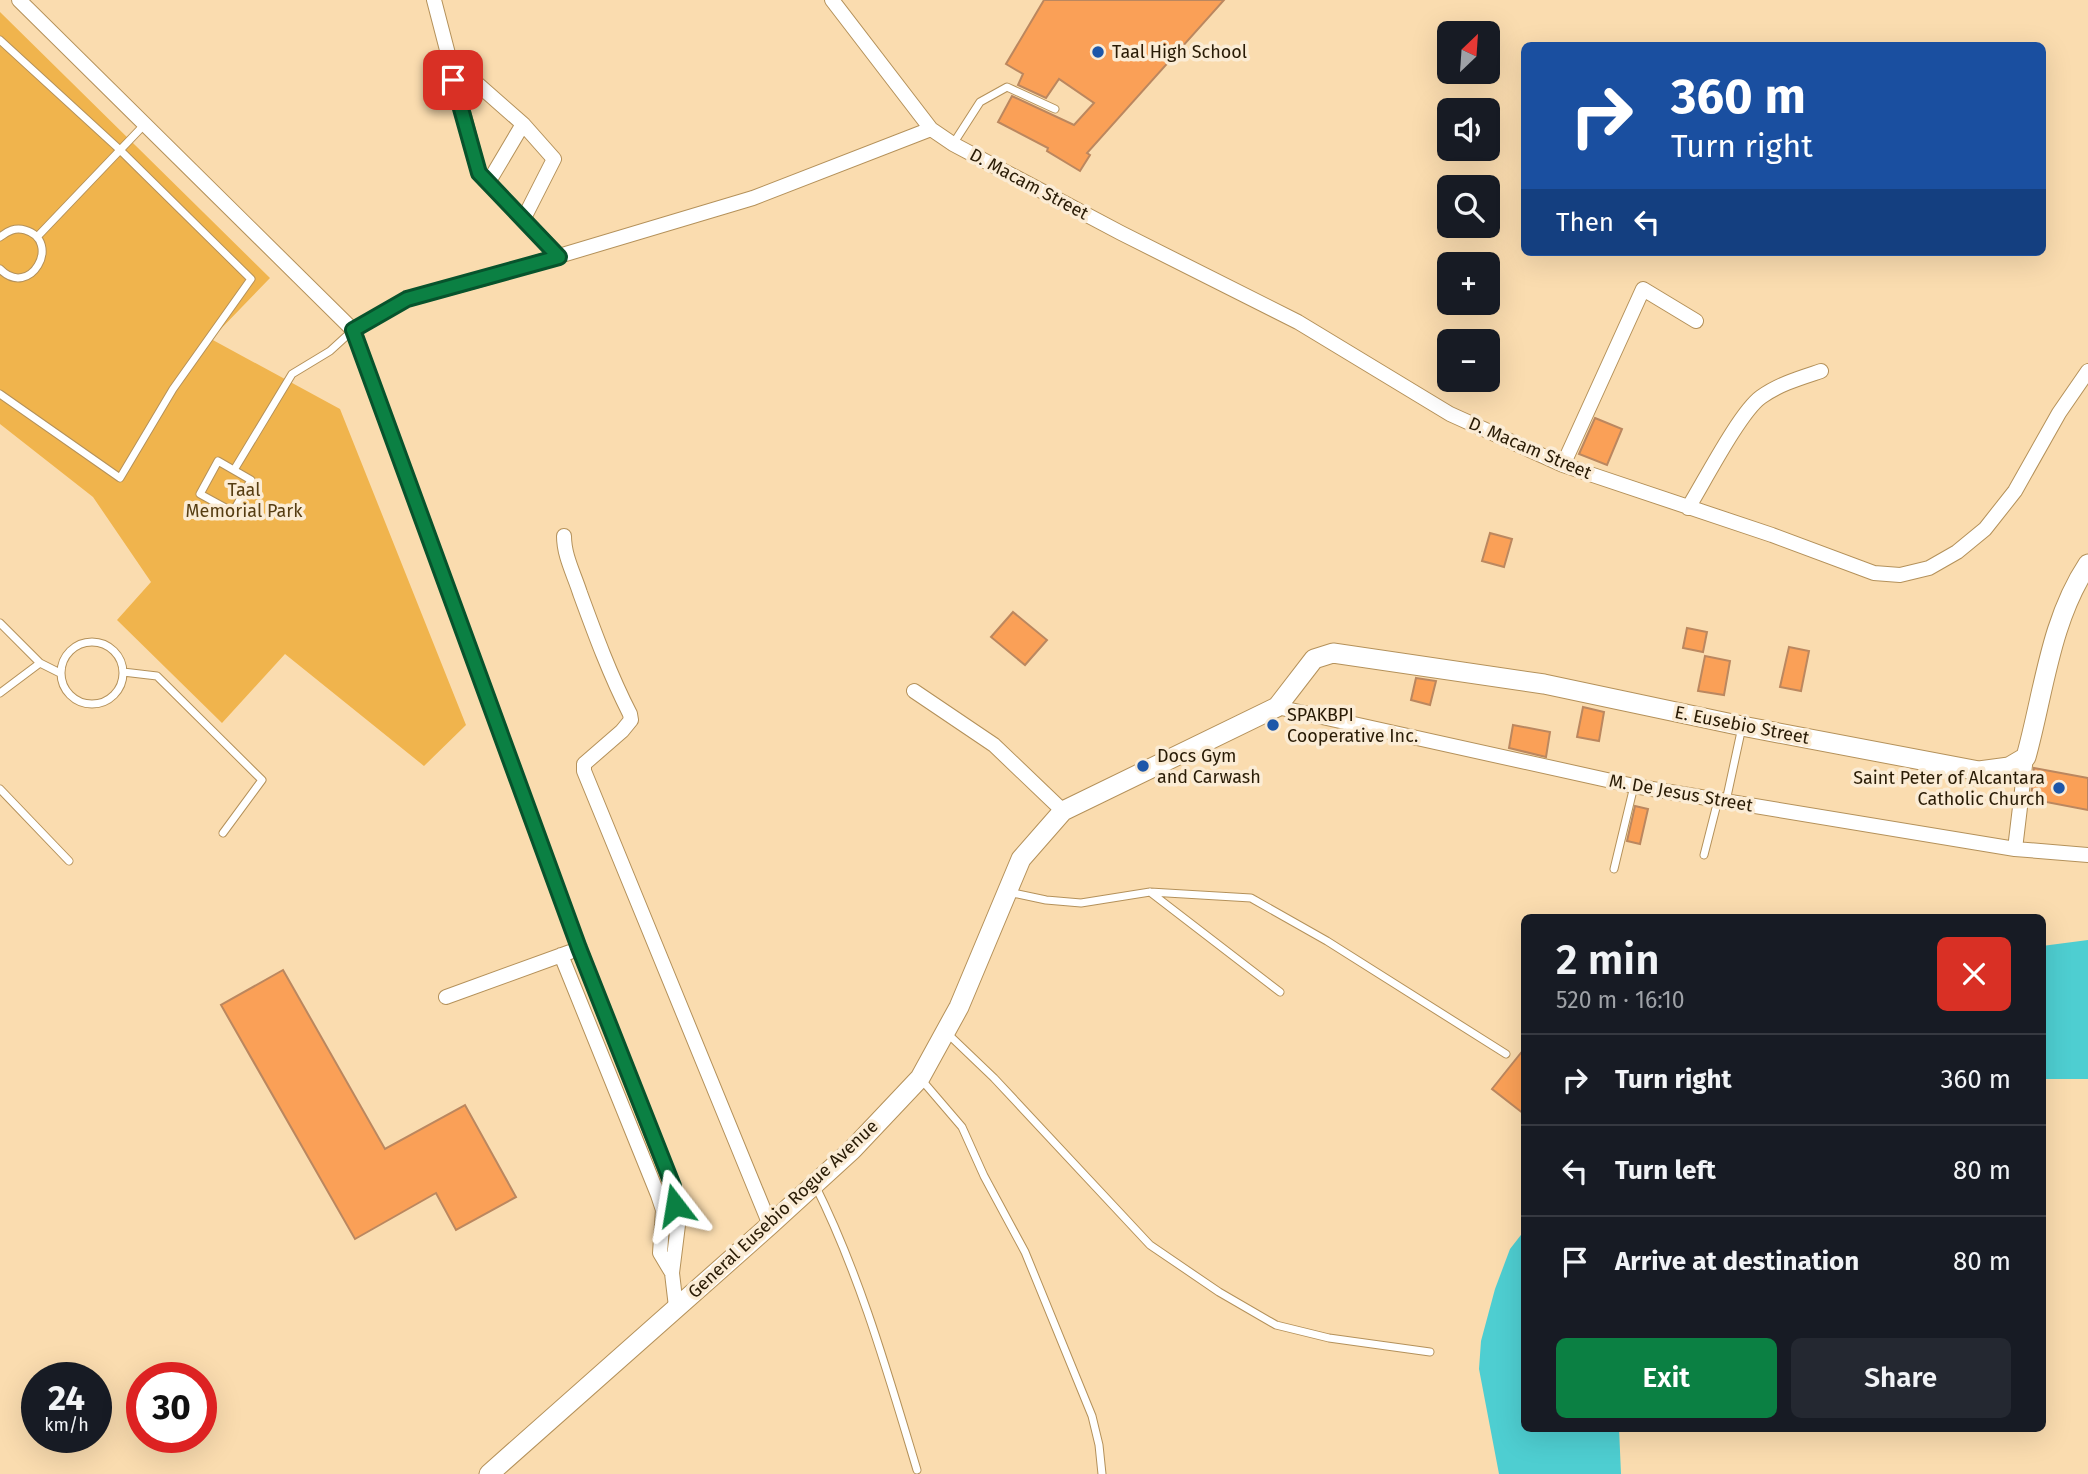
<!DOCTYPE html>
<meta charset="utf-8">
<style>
body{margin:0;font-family:"Fira Sans",sans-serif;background:#242831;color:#f1f3f6;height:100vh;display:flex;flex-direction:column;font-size:26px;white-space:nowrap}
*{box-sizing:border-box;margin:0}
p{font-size:23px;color:#9ea1a6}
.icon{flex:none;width:38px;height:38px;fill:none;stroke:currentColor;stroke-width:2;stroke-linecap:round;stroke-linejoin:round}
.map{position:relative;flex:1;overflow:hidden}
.drawer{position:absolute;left:1521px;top:914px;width:525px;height:518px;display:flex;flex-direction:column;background:#171b24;border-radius:10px;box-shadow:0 7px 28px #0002}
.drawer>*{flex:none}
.guide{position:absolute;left:1521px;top:42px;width:525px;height:214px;border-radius:10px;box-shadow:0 7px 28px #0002;background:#1a4fa0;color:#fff;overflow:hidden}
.needle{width:46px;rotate:25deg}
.tools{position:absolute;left:1437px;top:21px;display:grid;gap:14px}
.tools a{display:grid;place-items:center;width:63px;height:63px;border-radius:10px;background:#171b24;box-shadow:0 7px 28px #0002;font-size:35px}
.speed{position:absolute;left:21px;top:1362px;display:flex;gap:14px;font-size:35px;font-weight:700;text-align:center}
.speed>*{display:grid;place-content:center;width:91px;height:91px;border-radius:50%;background:#171b24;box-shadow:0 7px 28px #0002;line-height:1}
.speed small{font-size:18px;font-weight:400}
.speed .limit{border:10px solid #d22;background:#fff;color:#111}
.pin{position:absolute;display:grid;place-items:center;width:60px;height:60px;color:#fff;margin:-30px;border-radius:14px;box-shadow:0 4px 10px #0006}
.me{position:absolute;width:77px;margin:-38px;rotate:346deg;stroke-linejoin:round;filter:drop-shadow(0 0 5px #0008)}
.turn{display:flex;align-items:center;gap:24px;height:147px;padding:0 35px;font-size:32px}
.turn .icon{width:91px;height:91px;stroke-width:2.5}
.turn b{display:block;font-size:49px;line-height:60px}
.then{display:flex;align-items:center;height:66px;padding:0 35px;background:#0003;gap:14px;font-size:26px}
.round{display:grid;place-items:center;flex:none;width:74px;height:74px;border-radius:10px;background:#242831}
.head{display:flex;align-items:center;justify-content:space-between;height:119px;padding:0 35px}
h1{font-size:42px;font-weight:600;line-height:52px}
.action{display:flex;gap:14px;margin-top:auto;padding:14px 35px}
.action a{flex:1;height:80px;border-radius:10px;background:#0b8043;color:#fff;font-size:28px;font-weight:600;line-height:80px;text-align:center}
.action a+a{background:#242831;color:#f1f3f6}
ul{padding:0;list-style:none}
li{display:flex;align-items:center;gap:21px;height:91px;padding:0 35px;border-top:2px solid #363941}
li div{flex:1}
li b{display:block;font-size:26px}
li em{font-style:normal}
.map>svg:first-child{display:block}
.green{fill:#f0b44d}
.water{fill:#4eced1}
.building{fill:#faa057;stroke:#bb875f;stroke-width:2}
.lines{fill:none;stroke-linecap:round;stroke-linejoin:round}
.lane-casing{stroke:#b4915a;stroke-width:9}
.street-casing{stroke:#b4915a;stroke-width:16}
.secondary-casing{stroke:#b4915a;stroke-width:21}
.lane{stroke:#fff;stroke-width:7}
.street{stroke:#fff;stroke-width:14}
.secondary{stroke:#fff;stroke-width:19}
.route-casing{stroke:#07532c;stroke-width:18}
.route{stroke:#0b8043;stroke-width:12}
.poi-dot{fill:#1d57a9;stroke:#fbecd5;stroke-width:2.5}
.labels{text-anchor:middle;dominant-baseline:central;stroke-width:7;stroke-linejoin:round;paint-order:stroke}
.poi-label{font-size:18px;fill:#291b05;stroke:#fbecd5;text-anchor:start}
.street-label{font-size:18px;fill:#291b05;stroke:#fbecd5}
.park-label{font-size:18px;fill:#563d12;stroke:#fbecd5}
</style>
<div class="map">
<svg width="2088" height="1474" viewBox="0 0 2088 1474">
<rect width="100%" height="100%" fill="#fadcaf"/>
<path class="green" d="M0,12L270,278L211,339L340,409L466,725L424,766L285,654L222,723L117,620L151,582L93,497L0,424Z"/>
<path class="water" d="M2088,940V1079H2042V946Z
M1524,1231V1428H1619L1621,1474H1499L1479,1369L1481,1341L1495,1289L1510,1249Z"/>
<path class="building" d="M1044,0H1224L1087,153L1090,155L1080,171L1047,151L1048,148L998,122L1012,96L1074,125L1094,103L1059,79L1046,98L1018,85L1023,74L1006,64Z
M1595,418L1622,429L1607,465L1579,454Z
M1490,533L1512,539L1504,567L1482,561Z
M1013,612L1047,640L1025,665L991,637Z
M1687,628L1707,632L1703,652L1683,648Z
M1789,647L1809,651L1801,691L1780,687Z
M1705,656L1730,661L1724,695L1698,691Z
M1416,678L1436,681L1430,705L1411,700Z
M1583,707L1604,712L1599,741L1577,737Z
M1513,725L1550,732L1546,757L1509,748Z
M2034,768L2088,778V810L2031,799Z
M1635,806L1648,809L1640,844L1627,841Z
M283,970L385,1149L465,1105L516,1197L456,1230L436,1193L355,1239L221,1005Z
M1524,1049V1114L1492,1089Z"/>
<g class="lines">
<g class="lane-casing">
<path id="lane" d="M0,40L119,149L251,279L173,389L120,478L0,394
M953,144L980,102L1007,87L1055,109
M0,237C8,231 15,227 25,230C63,241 30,300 0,269
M37,237L144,125
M218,461L251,480L233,512L200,494Z
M234,470L292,374L330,351L353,330
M0,623L40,663
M61 673a31 31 0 1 1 62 0a31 31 0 1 1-62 0Z
M123,672L157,676L262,780L223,833
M0,693L40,663L60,673
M0,789L69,861
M1726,801L1742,727
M1704,855L1718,800
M1614,869L1634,786
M1008,892L1046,900L1081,903L1150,892L1251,898L1327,941L1506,1054
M1150,892L1280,992
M948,1034L994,1078L1150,1245L1219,1292L1276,1325L1329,1338L1430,1352
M920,1078L962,1127L984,1176L1025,1252L1092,1416L1099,1445L1102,1474
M815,1185C860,1275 888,1374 917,1470"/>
</g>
<g class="street-casing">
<path id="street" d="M19,0L353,330L407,299L482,279L753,198L931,129
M434,0L479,173L559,256
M832,0L931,129L953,144L1121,233L1298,322L1450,414L1563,465L1772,535L1874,573L1900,575L1929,568L1957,552L1985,529L2015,491L2059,413L2088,371
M448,58L523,124L554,159L523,220
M488,183L523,124
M353,330L579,948L672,1186L678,1225L672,1273L676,1307
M1563,465L1643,289L1696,321
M1688,508C1704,482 1740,412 1761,397C1779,384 1800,378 1821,371
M564,536C564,556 574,574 580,593C595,634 610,675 630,714L631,720L622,731L584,764V771L770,1225
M914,691L994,745L1063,811
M1277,707L1634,786L2015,849L2088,855
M2015,849L2026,757
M561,955L658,1195L663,1210L660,1253L672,1273
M446,997L570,952"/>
</g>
<g class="secondary-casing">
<path id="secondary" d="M489,1474L770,1225L852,1150L920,1078L959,1007L1021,859L1063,811L1277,707L1314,659L1333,653L1544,684L1742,726L1979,771L2009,767L2026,757C2044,692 2050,621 2088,564"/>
</g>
<use href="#lane" class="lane"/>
<use href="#street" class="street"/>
<use href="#secondary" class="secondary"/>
</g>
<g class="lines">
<g class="route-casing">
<path id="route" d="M453,80L479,173L559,257L407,299L353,330L579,948L673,1186L675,1205"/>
</g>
<use href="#route" class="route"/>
</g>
<g class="poi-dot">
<circle cx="1098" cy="52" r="7"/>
<circle cx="1273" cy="725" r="7"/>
<circle cx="1143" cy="766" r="7"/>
<circle cx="2059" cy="788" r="7"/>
</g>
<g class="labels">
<g class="poi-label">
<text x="1112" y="52">Taal High School</text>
<text x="1287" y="715">SPAKBPI<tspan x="1287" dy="21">Cooperative Inc.</tspan></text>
<text x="1157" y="756">Docs Gym<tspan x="1157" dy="21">and Carwash</tspan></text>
<text x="2045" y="778" text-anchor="end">Saint Peter of Alcantara<tspan x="2045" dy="21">Catholic Church</tspan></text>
</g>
<g class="street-label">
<text transform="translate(1029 184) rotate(28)">D. Macam Street</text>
<text transform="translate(1530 448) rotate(23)">D. Macam Street</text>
<text transform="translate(1742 725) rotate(11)">E. Eusebio Street</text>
<text transform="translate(1681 793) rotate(10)">M. De Jesus Street</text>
<text transform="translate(783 1209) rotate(-43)">General Eusebio Rogue Avenue</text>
</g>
<g class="park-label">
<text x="244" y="490">Taal<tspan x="244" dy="21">Memorial Park</tspan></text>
</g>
</g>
</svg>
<div class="tools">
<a><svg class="needle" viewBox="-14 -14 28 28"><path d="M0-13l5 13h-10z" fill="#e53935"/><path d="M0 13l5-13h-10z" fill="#9ea1a6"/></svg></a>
<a><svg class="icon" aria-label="sound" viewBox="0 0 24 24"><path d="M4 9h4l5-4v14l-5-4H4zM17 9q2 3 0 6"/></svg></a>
<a><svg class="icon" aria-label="search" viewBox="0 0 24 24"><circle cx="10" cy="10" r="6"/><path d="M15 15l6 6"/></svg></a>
<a>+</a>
<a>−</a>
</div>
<div class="speed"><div>24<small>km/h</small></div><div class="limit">30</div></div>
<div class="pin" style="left:453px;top:80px;background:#d93025"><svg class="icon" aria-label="arrive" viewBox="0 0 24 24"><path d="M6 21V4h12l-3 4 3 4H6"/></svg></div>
<svg class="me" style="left:675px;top:1205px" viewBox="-20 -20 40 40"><path d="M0-17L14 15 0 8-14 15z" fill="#0b8043" stroke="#fff" stroke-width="4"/></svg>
<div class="guide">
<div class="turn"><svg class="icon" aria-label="right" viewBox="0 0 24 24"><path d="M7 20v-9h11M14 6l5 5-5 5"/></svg><div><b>360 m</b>Turn right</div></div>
<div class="then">Then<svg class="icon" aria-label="left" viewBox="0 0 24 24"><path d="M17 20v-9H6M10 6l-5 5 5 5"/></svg></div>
</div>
<section class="drawer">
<div class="head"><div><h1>2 min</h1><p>520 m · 16:10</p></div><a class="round" style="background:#d93025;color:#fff"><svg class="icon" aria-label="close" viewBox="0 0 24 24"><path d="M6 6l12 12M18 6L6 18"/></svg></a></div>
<ul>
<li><svg class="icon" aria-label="right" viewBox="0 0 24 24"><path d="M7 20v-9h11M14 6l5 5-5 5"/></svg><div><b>Turn right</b></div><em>360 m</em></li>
<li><svg class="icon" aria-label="left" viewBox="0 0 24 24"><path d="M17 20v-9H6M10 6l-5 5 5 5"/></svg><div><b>Turn left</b></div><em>80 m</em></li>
<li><svg class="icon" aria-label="arrive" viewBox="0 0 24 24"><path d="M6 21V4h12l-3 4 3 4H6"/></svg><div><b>Arrive at destination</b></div><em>80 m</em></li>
</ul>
<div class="action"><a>Exit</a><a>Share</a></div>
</section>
</div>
